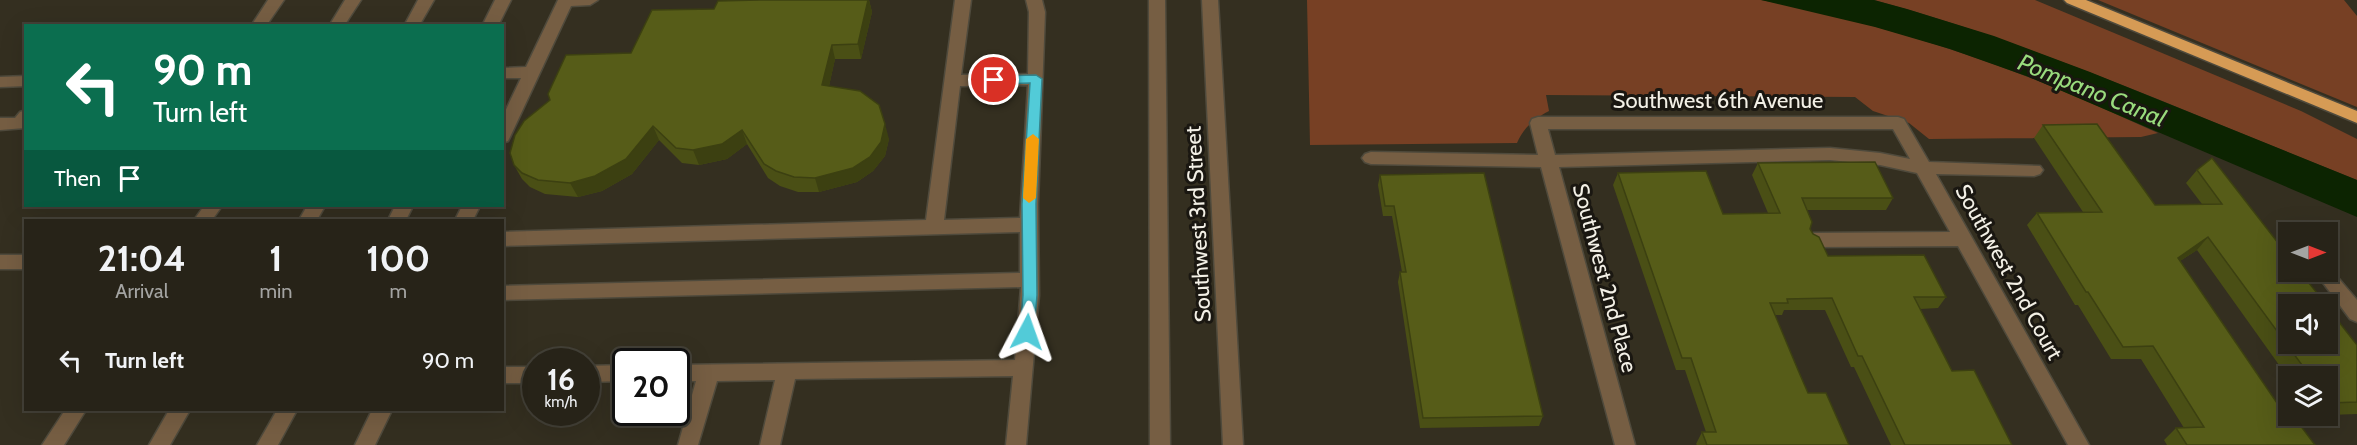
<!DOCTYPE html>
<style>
body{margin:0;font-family:Cabin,sans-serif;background:#332f25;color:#f1f3f6;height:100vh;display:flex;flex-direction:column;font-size:22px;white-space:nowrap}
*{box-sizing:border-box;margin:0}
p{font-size:20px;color:#a4a4a2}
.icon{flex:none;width:33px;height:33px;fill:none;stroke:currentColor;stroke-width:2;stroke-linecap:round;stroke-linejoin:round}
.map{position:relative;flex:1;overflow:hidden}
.panel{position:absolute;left:24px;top:219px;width:480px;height:192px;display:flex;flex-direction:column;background:#272318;border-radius:0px;box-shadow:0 6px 24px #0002,0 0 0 2px #434037}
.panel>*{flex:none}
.hud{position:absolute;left:24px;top:24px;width:480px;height:183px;border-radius:0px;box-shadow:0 6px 24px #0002,0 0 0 2px #434037;background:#0b6e4f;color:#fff;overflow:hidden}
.needle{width:39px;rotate:90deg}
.buttons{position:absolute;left:2278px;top:222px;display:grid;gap:12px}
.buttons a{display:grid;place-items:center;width:60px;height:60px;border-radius:0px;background:#272318;box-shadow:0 6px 24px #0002,0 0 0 2px #434037;font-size:30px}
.speed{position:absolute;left:522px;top:348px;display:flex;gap:12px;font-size:30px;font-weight:700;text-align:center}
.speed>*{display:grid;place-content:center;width:78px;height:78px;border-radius:50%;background:#272318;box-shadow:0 6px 24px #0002,0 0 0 2px #434037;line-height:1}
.speed small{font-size:15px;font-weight:400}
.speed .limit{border:3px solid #111;border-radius:9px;background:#fff;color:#111}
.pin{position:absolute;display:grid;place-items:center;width:51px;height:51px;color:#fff;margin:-26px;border:3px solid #fff;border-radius:50%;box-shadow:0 2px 6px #0007}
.me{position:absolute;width:66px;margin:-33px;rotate:4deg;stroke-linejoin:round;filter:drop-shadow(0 0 4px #0008)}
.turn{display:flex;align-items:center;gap:21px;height:126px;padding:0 30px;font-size:27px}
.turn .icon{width:78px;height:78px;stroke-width:2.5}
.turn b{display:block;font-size:42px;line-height:51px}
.then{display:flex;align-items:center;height:57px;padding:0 30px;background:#0003;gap:12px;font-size:22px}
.eta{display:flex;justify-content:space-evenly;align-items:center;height:102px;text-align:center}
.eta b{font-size:36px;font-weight:700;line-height:42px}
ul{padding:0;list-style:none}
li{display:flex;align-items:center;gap:18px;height:78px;padding:0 30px}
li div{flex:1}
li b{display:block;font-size:22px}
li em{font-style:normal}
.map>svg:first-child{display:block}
.green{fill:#774024}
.water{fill:#0c2401}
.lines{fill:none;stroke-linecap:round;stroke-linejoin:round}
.minor-casing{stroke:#4f4a3c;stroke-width:3}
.highway-casing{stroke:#4f4a3c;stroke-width:3}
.minor{fill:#765e43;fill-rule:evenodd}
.highway{fill:#d69b55;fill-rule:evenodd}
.wall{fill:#4a4f15}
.shaded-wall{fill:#3c4011}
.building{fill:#565c18;stroke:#3c4011;stroke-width:1.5}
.route{fill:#52cbd8;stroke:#35848c;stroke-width:1.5}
.slow{fill:#f59e0b}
.labels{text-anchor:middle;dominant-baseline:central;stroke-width:6;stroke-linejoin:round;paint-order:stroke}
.street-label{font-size:22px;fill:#f3f0e6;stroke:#1a1711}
.water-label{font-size:24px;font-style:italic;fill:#99db7d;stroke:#1a1711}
</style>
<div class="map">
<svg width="2357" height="445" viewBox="0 0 2357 445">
<rect width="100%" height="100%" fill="#342f20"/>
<path class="green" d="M1307,0H1761C1852,17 1942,44 2028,77C2072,94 2115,114 2158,133L2141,137L1929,139L1909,123L1873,111L1855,97L1546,95L1549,111C1534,119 1524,127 1517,143L1310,145Z
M1874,0H2035L2301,111L2357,139V180C2197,117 2040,45 1874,0Z
M2098,0H2344L2357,16V107Z"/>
<path class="water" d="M1761,0H1874L1907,9L1994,36L2090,72L2357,180V217L2029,77L1950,49L1875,27Z"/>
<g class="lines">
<g class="minor-casing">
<path id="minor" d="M268,0H284L266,26H251Z
M345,0H361L344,26H329Z
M418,0H434L419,26H404Z
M495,0H511L498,26H482Z
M558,0H598L590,5L571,6L510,137L508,141L502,143V118L521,78H502V68L526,67Z
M955,0H971L961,75L1028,74L1029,12L1026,0H1042L1045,12L1038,204L1039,295L1026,445H1006L1013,376L795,379L780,445H760L775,380L717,381L698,445H678L696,381H676V365L1015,360L1021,287L502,300V286L1020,273V232L502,246V232L926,220ZM1028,85L1020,218L944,220L960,86Z
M1149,0H1165L1170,445H1150Z
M1202,0H1218L1243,445H1223Z
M26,76V86L0,87V77Z
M26,110L25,128L0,130V118H15L20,112Z
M1538,117H1898L1904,119L1929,162L2040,166L2043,170L2040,174L2034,176L1936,174L2089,445H2068L1958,246L1814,247L1808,245L1805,240L1808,235L1814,233L1950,232L1917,173L1880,165L1830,160L1559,167L1635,445H1615L1541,167L1371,164L1365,162L1362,158L1365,154L1371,152L1538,155L1530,123L1532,119ZM1548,129H1893L1910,159L1880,153L1830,148L1555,155Z
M204,206H222L212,220H194Z
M307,206H325L317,220H299Z
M395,206H413L406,220H388Z
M462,206H480L473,220H455Z
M0,255H26V269H0Z
M2328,266L2357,300V322L2350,319L2315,272H2328Z
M626,365V381L586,382V366Z
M502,367H536V383H502Z
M65,410H86L64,445H42Z
M169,410H190L170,445H149Z
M277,410H297L278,445H257Z
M372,410H392L375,445H355Z"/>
</g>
<g class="highway-casing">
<path id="highway" d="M2064,0H2086L2357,111V123L2067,3Z"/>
</g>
<use href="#minor" class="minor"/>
<use href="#highway" class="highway"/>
</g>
<path class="wall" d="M759,0H869L872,12L861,59H835L829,86L889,139L885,156L873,171L857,182L819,192H798L780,186L768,178L747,144L727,159L699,165L682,163L659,140L632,174L602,191L578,197L545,194L530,187L522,179L514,165L631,53L714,9Z
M2043,125L2155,205L2202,204L2186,183L2197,170L2357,345V414L2328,415V376H2289V379L2197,250L2180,261L2292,425L2315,445H2167L2164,440L2176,428H2184L2141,359H2111L2078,305H2075L2027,225L2037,213L2083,212L2034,138Z
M1758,163L1893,198L1886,210H1807L1810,229L1828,256L1946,297L1938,308L1920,309L1952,371L2012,445H1891L1854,367H1851L1825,310H1784L1782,315H1774L1798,370L1808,393L1849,445H1697L1696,444L1702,432H1706L1685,370H1676L1613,185L1618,173L1723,214L1768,213L1752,175Z
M1380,175L1543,416L1539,426L1420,428L1398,282L1400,272H1402L1392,216H1383L1378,185Z"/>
<path class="shaded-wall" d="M868,0H869L872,12L861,59L858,44Z
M832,45L835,59L826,100L822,85Z
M885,124L889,139L885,156L873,171L857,182L819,192L815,178Z
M653,126L659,140L632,174L602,191L578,197L570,183Z
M742,130L747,144L727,159L699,165L693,150Z
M2208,237L2197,250L2166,270L2178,258Z"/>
<path class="building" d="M759,0H868L858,44L832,45L822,85L860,91L879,105L885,124L881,142L870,157L853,168L815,178L794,177L776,171L764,164L742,130L722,144L693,150L676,148L653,126L626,159L595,176L570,183L538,180L522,173L514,165L510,153L515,135L524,121L550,100L548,94L566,55L631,53L652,10L714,9L718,1Z
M2097,124L2155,205L2222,204L2197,170L2212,158L2289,257V272H2300L2326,304H2289V344H2328V308L2357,345V402L2329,403L2328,402V376H2310L2208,237L2178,258L2292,425H2300L2315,445H2187L2176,428L2204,427L2153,346L2123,347L2088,292H2086L2037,213L2102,212L2043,125Z
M1875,162L1893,198H1802L1812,222L1810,229L1813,234L1819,237L1828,256L1924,255L1946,297H1914L1952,371L1974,370L2012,445H1905L1862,356H1858L1832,298L1787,299L1788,303H1770L1798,370L1808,393H1826L1849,445H1707L1702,432H1716L1691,358H1682L1618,173L1706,171L1723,214L1780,213L1758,163Z
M1484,173L1543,416L1423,418L1400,272H1406L1394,206H1385L1380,175Z"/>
<path class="route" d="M1036,75L1042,79L1036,204L1037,295L1034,332L1032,336H1022L1020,332L1023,295L1022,204L1030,83L994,84L988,80L994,76Z"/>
<path class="slow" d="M1033,134L1039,139L1036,198L1029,203L1023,198L1026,139Z"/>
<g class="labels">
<g class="street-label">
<text x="1718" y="100">Southwest 6th Avenue</text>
<text transform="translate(1198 224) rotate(-93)">Southwest 3rd Street</text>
<text transform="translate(2009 272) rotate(61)">Southwest 2nd Court</text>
<text transform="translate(1605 278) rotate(75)">Southwest 2nd Place</text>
</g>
<g class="water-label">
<text transform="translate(2092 90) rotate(22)">Pompano Canal</text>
</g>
</g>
</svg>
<div class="buttons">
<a><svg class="needle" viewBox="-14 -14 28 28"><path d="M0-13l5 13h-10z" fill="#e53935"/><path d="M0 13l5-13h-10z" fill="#a4a4a2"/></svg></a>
<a><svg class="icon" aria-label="sound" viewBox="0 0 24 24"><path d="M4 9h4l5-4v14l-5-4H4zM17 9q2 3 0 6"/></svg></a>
<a><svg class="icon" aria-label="layers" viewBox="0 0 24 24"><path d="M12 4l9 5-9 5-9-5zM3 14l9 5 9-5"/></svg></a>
</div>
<div class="speed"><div>16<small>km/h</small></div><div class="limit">20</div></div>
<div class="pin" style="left:994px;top:80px;background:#d93025"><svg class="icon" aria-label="arrive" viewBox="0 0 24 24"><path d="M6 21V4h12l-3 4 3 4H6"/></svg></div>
<svg class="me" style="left:1027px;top:332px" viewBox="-20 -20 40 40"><path d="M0-17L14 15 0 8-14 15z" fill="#52cbd8" stroke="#fff" stroke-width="4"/></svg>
<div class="hud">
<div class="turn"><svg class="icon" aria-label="left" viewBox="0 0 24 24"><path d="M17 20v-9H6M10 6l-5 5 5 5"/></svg><div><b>90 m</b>Turn left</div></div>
<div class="then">Then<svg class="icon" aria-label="arrive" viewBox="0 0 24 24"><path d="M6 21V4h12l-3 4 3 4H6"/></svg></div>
</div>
<section class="panel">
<div class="eta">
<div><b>21:04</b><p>Arrival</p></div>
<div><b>1</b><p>min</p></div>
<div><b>100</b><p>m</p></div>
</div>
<ul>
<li><svg class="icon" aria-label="left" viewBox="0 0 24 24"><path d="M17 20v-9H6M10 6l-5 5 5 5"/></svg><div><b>Turn left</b></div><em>90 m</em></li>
</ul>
</section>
</div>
